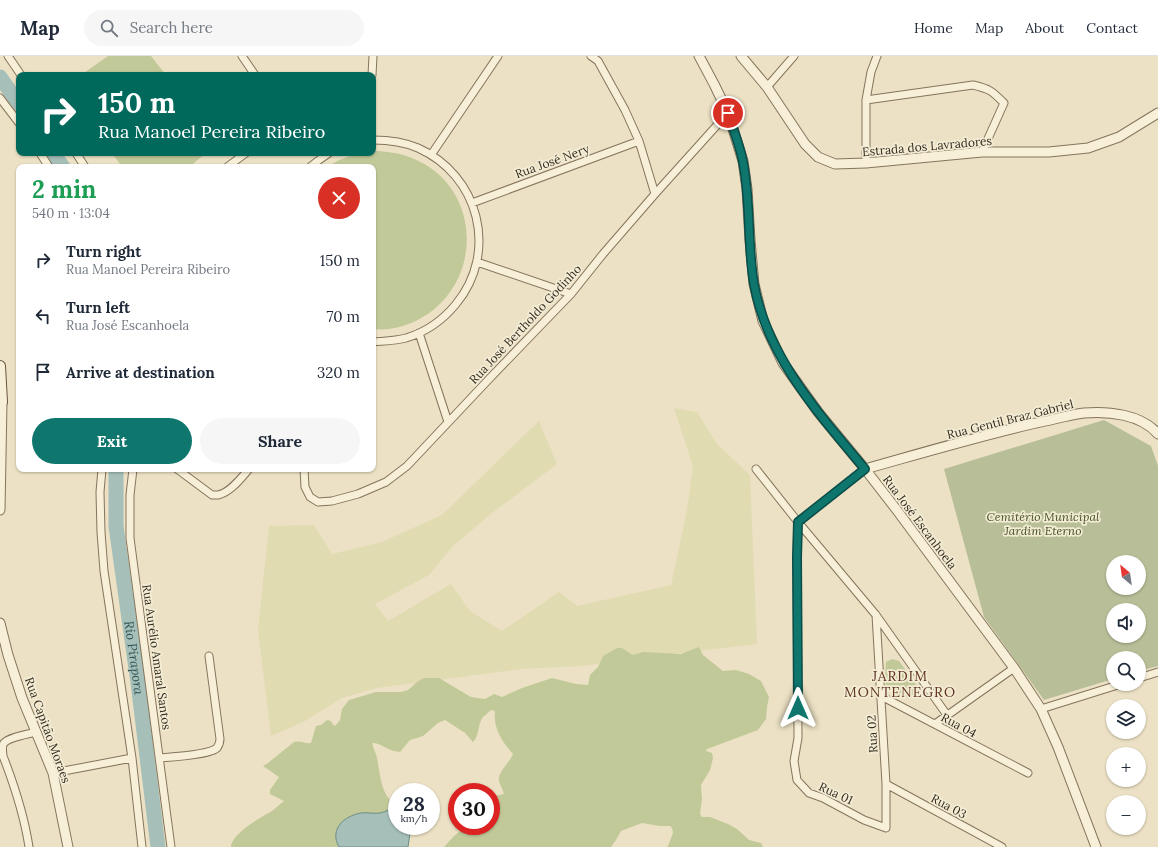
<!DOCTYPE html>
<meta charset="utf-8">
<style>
body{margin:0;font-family:Lora,serif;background:#f6f6f7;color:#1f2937;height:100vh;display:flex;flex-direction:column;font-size:15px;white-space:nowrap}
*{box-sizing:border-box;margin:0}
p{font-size:13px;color:#747a83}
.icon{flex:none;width:22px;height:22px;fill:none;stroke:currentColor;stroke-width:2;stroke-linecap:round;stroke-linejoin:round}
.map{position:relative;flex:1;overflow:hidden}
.sheet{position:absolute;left:16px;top:108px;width:360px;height:308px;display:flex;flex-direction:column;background:#fff;border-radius:8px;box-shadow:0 1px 3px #0004}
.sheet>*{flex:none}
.banner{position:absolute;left:16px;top:16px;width:360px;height:84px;border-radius:8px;box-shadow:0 1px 3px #0004;background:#00695c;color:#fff;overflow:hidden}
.needle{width:26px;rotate:331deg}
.fabs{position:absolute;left:1106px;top:499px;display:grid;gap:8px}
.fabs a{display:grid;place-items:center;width:40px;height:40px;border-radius:50%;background:#fff;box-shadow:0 1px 3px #0004;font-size:20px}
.speed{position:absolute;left:388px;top:727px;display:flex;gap:8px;font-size:20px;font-weight:700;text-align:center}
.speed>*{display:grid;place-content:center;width:52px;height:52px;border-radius:50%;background:#fff;box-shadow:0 1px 3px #0004;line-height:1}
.speed small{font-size:10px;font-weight:400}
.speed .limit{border:6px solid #d22;background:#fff;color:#111}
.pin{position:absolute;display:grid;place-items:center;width:34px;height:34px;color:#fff;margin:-17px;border:2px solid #fff;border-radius:50%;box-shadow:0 1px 4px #0007}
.me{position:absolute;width:44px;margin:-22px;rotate:0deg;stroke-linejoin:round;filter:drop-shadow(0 0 3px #0008)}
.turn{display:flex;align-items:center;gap:14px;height:84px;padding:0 16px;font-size:18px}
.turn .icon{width:52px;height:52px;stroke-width:2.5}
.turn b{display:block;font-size:28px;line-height:34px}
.round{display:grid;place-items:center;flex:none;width:42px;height:42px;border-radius:21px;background:#f6f6f7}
.headline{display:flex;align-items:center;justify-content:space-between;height:68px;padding:0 16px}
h1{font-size:24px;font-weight:700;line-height:30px;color:#1e9e55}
.primary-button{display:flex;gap:8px;margin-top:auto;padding:8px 16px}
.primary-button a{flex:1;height:46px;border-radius:24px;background:#0f766e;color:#fff;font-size:16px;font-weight:700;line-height:46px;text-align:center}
.primary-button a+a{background:#f6f6f7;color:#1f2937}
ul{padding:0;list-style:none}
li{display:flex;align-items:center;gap:12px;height:56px;padding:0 16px}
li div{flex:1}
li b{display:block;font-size:15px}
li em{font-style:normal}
header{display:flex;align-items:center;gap:24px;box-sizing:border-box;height:56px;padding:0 20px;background:#fff;border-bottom:1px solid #e0e1e3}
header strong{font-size:19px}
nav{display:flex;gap:22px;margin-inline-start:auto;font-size:14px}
.search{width:280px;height:36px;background:#f6f6f7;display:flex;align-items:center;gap:10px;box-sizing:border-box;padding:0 14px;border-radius:22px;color:#747a83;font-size:15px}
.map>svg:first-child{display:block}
.farmland{fill:#e1dbb2}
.green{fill:#c2c999}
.cemetery{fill:#b8be98;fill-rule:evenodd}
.water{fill:#a6bfb9;stroke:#6d8d86}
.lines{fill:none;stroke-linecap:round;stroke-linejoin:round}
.river{stroke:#a6bfb9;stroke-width:15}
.minor-casing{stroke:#85745c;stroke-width:9}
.tertiary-casing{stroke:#85745c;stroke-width:11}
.secondary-casing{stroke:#67553f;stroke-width:12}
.minor{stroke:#f7efd7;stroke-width:7}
.tertiary{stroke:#f7efd7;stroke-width:9}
.secondary{stroke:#f7efd7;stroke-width:10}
.route-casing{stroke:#0a4d48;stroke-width:10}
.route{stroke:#0f766e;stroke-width:7}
.labels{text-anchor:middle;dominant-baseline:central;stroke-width:3.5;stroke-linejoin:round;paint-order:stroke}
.street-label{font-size:12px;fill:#362b1f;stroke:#f3ecd4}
.park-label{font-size:12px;font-style:italic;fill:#455127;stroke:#f3ecd4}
.water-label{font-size:13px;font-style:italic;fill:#2f5554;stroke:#f3ecd4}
.quarter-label{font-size:14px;letter-spacing:1px;fill:#603121;stroke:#f3ecd4}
</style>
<header>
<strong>Map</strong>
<div class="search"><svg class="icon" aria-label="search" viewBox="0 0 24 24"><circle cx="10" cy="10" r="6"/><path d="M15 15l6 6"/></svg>Search here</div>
<nav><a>Home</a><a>Map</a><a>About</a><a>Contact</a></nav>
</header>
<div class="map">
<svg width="1158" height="791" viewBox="0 0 1158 791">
<rect width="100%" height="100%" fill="#ece1c4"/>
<path class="farmland" d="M674,352L697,356L717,388L750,419L757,588L630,603L583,610L521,613L377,632L342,642L305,665L271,680L258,574L269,470L314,469L332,498L382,486L442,459L539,365L557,408L492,457L453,490L429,519L375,548L388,565L451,528L470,555L502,575L559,536L577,550L671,529L687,454L693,410Z"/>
<path class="green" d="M108,0H151L166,19H81Z
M373,95C386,95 399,97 412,102C481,129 485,224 423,261C408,270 390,275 373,273V111H327C343,101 355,97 373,97Z
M112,97H206L189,111H122Z
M699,591L703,599L723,615L736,614L749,618L761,625L769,641L767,651L766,663L758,674L707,693L706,695L712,697L713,702L710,714L701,729L702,743L700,758L702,761H710L728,768L737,773L749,784L761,787L763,791H667L668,790L673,777L672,772L670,770H660L642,767L621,775L616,784L611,791H444L454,780L467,770H491V741L504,738C503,734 500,729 499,725C497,717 510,706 513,698C502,686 493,672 495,655L491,654C488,657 485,659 483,661C477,669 480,679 473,686L465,677L445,664L438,667L423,680L410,684L400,696C387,695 382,687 372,687C373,692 376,697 377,702C380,716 381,743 397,748V762L362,767L337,774L336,773L337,786L340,791H231C231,778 261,761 272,755C276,752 280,748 284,745L270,738V734L279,721L263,710L268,707L294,686C300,684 305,688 311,687L316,670L321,669L327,664L331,665L334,670L336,669L340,664L342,653L349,644L376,636H401L408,634L417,626L424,622H439L471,641L485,643L494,638L502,641L522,632L552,622L576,628L588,629L590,619L598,611L603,600L617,592H622L633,599L643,596L681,598Z
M892,603L899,605L914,625L918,633L917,638L915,641L909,642L893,635L886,630L885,623L886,606Z"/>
<path class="cemetery" d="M1104,364L1151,390L1158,410V610L1139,615V602H1113V623L1044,644L984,561L944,413ZM1113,506H1139V532H1113ZM1113,554H1139V580H1113Z"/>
<path class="water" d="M397,749V770H411L408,791H339C329,773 344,760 361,757C367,756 374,758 380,757C386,756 392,752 397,749Z"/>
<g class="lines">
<g class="river">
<path d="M0,21L19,48"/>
<path d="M53,97L63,111"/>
<path id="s1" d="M116,413V470L138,627L158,791"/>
</g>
<g class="minor-casing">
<path id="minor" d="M8,0L21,19
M242,0L255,19
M591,0L598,5L625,54L639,85L655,138
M372,19L373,0
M767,31L794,0
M0,42L19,67
M866,44L973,29C990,33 992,35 1004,47L982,96
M373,84C388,84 404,86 418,92C479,119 499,196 456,248C443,264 426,276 406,282C395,285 384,285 373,286
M40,97L49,111
M76,97L85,111
M431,99L498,0
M866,107V44L871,16L877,0
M227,111L246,97
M310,111L319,104L329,97
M472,147L639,85
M477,206L571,238
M419,277L448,366
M102,413L100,436L101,476L104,515L132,702L142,791
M133,413L130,439V482L171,791
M177,413L212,439C212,439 218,439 218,439C230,437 242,421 249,413
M304,413L305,431L310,441L318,446L332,445L358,438L386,426L407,410L490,322L571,238L603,198L655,138L728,57
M756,413L798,466L876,559L947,659
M865,413L798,466L797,501L798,682L794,705L797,724L809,737L823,742L864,764L886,772V728L876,559
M1139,622L1158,616
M881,640L1028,717
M1041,653L1121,628
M935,668L1014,612
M160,702C171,701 209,699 217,692C219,689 220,686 220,683L209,600
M53,717L132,702
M886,728L1002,791
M29,791C24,758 15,731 3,700C3,696 1,691 4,687C9,681 29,678 36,676"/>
</g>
<g class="tertiary-casing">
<path id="tertiary" d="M699,0L714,28L728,57L743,105L747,133L750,184L754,228L763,265L783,307L818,356L865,413L896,453L1014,612L1041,653L1058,691L1096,791
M741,0L767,31L805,88L818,101L835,108L866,107L982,96H1049L1088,92L1119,81L1158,57
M865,413C922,397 979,380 1036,367C1052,364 1068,359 1084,357C1108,355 1141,358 1158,378
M0,454L2,346
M0,567L8,599L22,642L53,717L68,791"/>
</g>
<g class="secondary-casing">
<path id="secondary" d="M0,310L2,346L0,349"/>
</g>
<use href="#minor" class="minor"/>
<use href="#tertiary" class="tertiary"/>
<use href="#secondary" class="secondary"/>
</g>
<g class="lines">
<g class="route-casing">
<path id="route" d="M728,57C733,73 740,90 743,106C751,146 747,188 754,228C767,301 819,358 865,413L798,466L797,501L798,652"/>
</g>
<use href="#route" class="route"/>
</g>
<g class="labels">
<g class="street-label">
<text transform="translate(927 90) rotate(-5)">Estrada dos Lavradores</text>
<text transform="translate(552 105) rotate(-20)">Rua José Nery</text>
<text transform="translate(525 268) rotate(-47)">Rua José Bertholdo Godinho</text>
<text transform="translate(1010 363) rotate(-14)">Rua Gentil Braz Gabriel</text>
<text transform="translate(920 466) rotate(53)">Rua José Escanhoela</text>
<text transform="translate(157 601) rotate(82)">Rua Aurélio Amaral Santos</text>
<text transform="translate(959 669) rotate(28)">Rua 04</text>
<text transform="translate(48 674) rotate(70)">Rua Capitão Moraes</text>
<text transform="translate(872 678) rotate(-93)">Rua 02</text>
<text transform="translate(836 737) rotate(25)">Rua 01</text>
<text transform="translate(949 750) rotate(28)">Rua 03</text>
</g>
<g class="park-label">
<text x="1043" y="460">Cemitério Municipal<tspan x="1043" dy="14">Jardim Eterno</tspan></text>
</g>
<g class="water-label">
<text stroke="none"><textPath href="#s1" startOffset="190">Rio Pirapora</textPath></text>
</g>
<g class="quarter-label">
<text x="900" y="620">JARDIM<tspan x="900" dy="16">MONTENEGRO</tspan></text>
</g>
</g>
</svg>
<div class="fabs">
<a><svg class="needle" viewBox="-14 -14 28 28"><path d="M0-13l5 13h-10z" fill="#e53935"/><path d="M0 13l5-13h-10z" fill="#747a83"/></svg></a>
<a><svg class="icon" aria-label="sound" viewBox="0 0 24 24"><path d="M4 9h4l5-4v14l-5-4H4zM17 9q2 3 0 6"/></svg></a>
<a><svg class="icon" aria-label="search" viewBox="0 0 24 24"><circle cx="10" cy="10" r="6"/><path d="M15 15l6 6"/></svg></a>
<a><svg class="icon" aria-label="layers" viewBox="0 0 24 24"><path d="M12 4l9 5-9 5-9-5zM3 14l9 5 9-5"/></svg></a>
<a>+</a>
<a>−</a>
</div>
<div class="speed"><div>28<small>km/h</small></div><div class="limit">30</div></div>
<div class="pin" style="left:728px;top:57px;background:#d93025"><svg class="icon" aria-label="arrive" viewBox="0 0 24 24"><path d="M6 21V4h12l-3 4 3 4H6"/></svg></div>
<svg class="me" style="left:798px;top:652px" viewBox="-20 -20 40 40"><path d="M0-17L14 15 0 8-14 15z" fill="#0f766e" stroke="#fff" stroke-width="4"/></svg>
<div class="banner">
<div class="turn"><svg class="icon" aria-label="right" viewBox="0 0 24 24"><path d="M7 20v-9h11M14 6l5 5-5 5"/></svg><div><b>150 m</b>Rua Manoel Pereira Ribeiro</div></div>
</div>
<section class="sheet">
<div class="headline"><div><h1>2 min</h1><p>540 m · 13:04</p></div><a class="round" style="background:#d93025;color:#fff"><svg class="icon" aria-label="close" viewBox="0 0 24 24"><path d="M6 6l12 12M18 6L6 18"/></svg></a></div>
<ul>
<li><svg class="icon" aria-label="right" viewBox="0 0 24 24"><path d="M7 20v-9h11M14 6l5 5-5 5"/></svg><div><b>Turn right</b><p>Rua Manoel Pereira Ribeiro</p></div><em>150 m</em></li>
<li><svg class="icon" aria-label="left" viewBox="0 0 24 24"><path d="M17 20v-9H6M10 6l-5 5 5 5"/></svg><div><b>Turn left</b><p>Rua José Escanhoela</p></div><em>70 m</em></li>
<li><svg class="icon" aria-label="arrive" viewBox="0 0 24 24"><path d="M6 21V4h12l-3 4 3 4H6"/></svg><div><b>Arrive at destination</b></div><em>320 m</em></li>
</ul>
<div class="primary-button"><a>Exit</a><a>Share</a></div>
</section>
</div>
